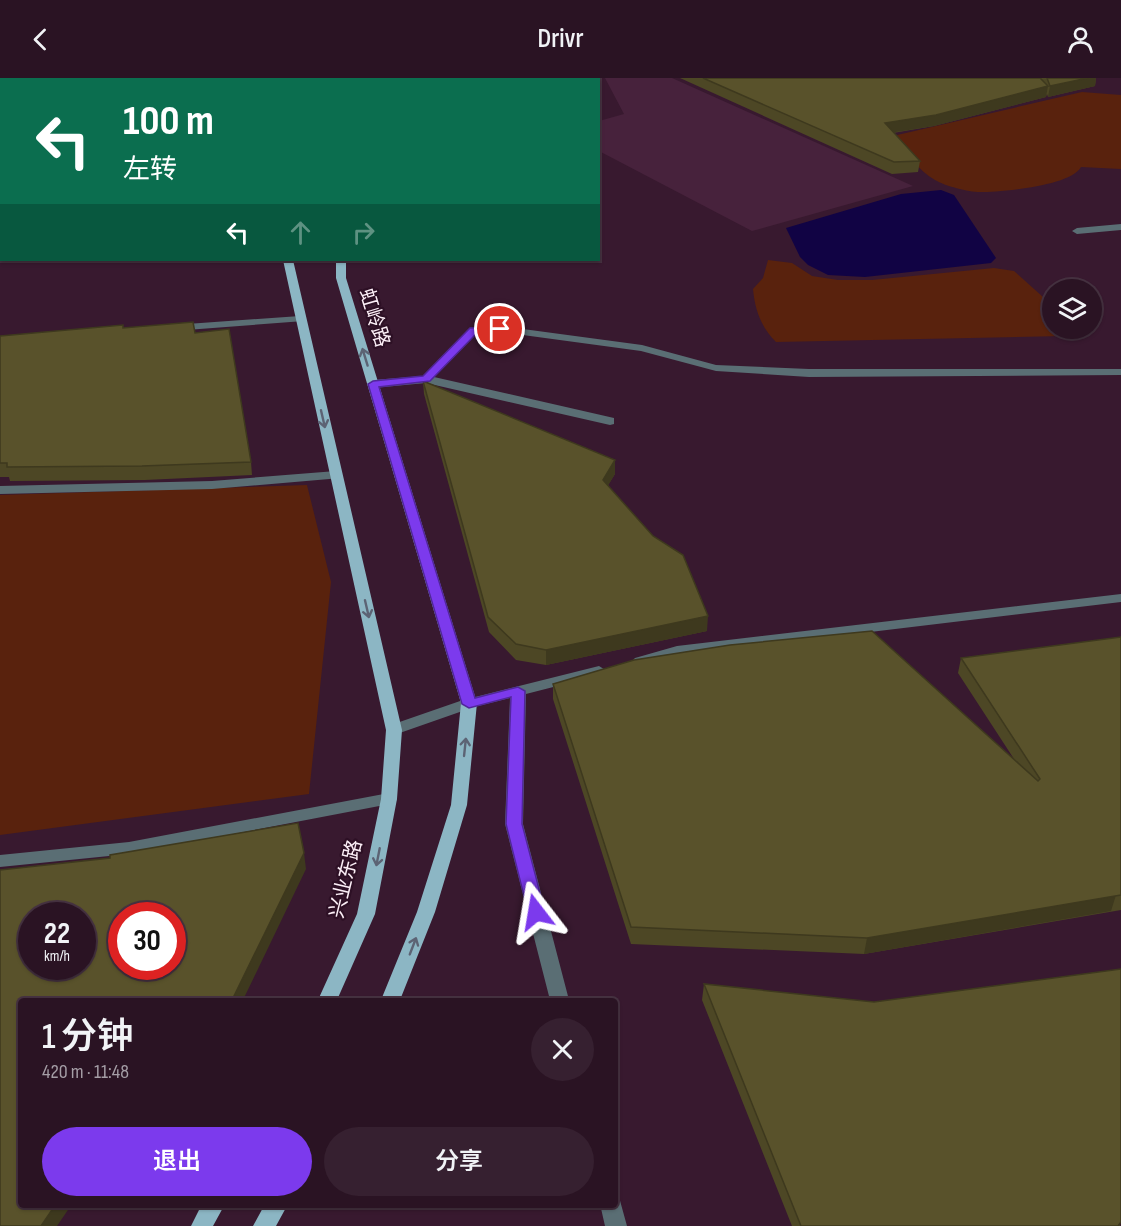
<!DOCTYPE html>
<html lang="zh">
<meta charset="utf-8">
<style>
body{margin:0;font-family:"Sofia Sans Condensed","Noto Sans SC",sans-serif;background:#362030;color:#f1f3f6;height:100vh;display:flex;flex-direction:column;font-size:22px;white-space:nowrap}
*{box-sizing:border-box;margin:0}
p{font-size:20px;color:#a59ea6}
.icon{flex:none;width:33px;height:33px;fill:none;stroke:currentColor;stroke-width:2;stroke-linecap:round;stroke-linejoin:round}
.map{position:relative;flex:1;overflow:hidden}
.details{position:absolute;left:18px;top:920px;width:600px;height:210px;display:flex;flex-direction:column;background:#2a1323;border-radius:6px;box-shadow:0 2px 4px #0004,0 0 0 2px #463241}
.details>*{flex:none}
.top-card{position:absolute;left:0px;top:0px;width:600px;height:183px;box-shadow:0 2px 4px #0004,0 0 0 2px #463241;background:#0b6e4f;color:#fff;overflow:hidden}
.tools{position:absolute;left:1042px;top:201px;display:grid;gap:12px}
.tools a{display:grid;place-items:center;width:60px;height:60px;border-radius:50%;background:#2a1323;box-shadow:0 2px 4px #0004,0 0 0 2px #463241;font-size:30px}
.speed{position:absolute;left:18px;top:824px;display:flex;gap:12px;font-size:30px;font-weight:700;text-align:center}
.speed>*{display:grid;place-content:center;width:78px;height:78px;border-radius:50%;background:#2a1323;box-shadow:0 2px 4px #0004,0 0 0 2px #463241;line-height:1}
.speed small{font-size:15px;font-weight:400}
.speed .limit{border:9px solid #d22;background:#fff;color:#111}
.pin{position:absolute;display:grid;place-items:center;width:51px;height:51px;color:#fff;margin:-26px;border:3px solid #fff;border-radius:50%;box-shadow:0 2px 6px #0007}
.me{position:absolute;width:66px;margin:-33px;rotate:346deg;stroke-linejoin:round;filter:drop-shadow(0 0 4px #0008)}
.turn{display:flex;align-items:center;gap:21px;height:126px;padding:0 24px;font-size:27px}
.turn .icon{width:78px;height:78px;stroke-width:2.5}
.turn b{display:block;font-size:42px;line-height:51px}
.lanes{display:flex;align-items:center;height:57px;padding:0 24px;background:#0003;justify-content:center;gap:30px;direction:ltr}
.lanes .off{opacity:.35}
.round{display:grid;place-items:center;flex:none;width:63px;height:63px;border-radius:32px;background:#362030}
.summary{display:flex;align-items:center;justify-content:space-between;height:102px;padding:0 24px}
h1{font-size:36px;font-weight:600;line-height:45px}
.primary-button{display:flex;gap:12px;margin-top:auto;padding:12px 24px}
.primary-button a{flex:1;height:69px;border-radius:36px;background:#7c3aed;color:#fff;font-size:24px;font-weight:600;line-height:69px;text-align:center}
.primary-button a+a{background:#362030;color:#f1f3f6}
header{display:flex;justify-content:space-between;align-items:center;height:78px;padding:0 24px;background:#2a1323;font-size:27px;font-weight:600}
.map>svg:first-child{display:block}
.built{fill:#47223c}
.green{fill:#59220d}
.water{fill:#110344}
.lines{fill:none;stroke-linecap:round;stroke-linejoin:round}
.minor{fill:#5a6e74;fill-rule:evenodd}
.major{fill:#8cb6c4;fill-rule:evenodd}
.wall{fill:#4d4725}
.shaded-wall{fill:#3e391e}
.building{fill:#59522b;stroke:#3e391e;stroke-width:1.5;fill-rule:evenodd}
.oneway{stroke:#5c6374}
.route{fill:#7c3aed;stroke:#51269a;stroke-width:1.5}
.labels{text-anchor:middle;dominant-baseline:central;stroke-width:4.5;stroke-linejoin:round;paint-order:stroke}
.street-label{font-size:20px;fill:#fceff7;stroke:#2d1025}
</style>
<header><svg class="icon" aria-label="back" viewBox="0 0 24 24"><path d="M15 5l-7 7 7 7"/></svg>Drivr<svg class="icon" aria-label="person" viewBox="0 0 24 24"><circle cx="12" cy="8" r="4"/><path d="M4 21q1-7 8-7t8 7"/></svg></header>
<div class="map">
<svg width="1121" height="1148" viewBox="0 0 1121 1148">
<rect width="100%" height="100%" fill="#38192f"/>
<path class="built" d="M605,0H672L913,108L752,153L599,73V43L624,36Z"/>
<path class="green" d="M1082,14L1121,17V91L1081,89C1071,108 1001,114 980,114C968,114 945,108 935,102C918,93 905,72 893,58Z
M768,182L792,185L812,198L838,202H872L994,190L1014,193L1053,228V250L1069,251L1064,258L776,264C761,249 755,232 753,211L763,200Z
M307,407L331,504L309,716L0,757V417Z"/>
<path class="water" d="M941,112L954,117L996,180L991,185L865,199L828,197L808,187L800,179L786,150L901,116Z"/>
<g class="lines">
<path class="minor" d="M1121,146V152L1077,156L1072,153L1077,150Z
M300,238L304,239V243L173,253L167,250L173,247Z
M500,248L642,267L716,287L809,291H1121V297L809,299L716,293L641,273L500,254L477,255L434,299L614,340V346L610,347L426,305L373,310L367,306L373,302L423,298L470,250Z
M336,393L342,397L341,400L212,411L0,416V408L212,403Z
M1121,516V524L678,577L640,588L632,583L635,580L677,568Z
M599,588L607,593L604,596L526,616L523,746L569,922H550L505,746L510,620L474,629L394,657L386,652L388,648L463,622Z
M389,715L395,717L397,721L395,725L129,776L0,789V777L129,764Z
M615,1118L619,1119L627,1148H605L600,1126H615Z"/>
<path class="major" d="M306,0H314L305,2Z
M352,0H360L351,2Z
M365,0H374L363,2Z
M283,182H293L402,652L397,721L375,836L337,922H318L357,836L381,721L386,652Z
M336,182H346V200L477,625L467,727L435,834L400,922H381L417,834L451,727L461,625L336,200Z
M202,1126H225L213,1148H191Z
M265,1126H288L276,1148H253Z"/>
</g>
<path class="wall" d="M680,0H1040L1042,3L1041,0H1096L1095,8L1048,19L1047,16L1046,19L934,48L893,55L920,83L918,94L892,96Z
M123,250L195,255L251,384L252,397L145,402L10,403L9,399H0V258Z
M423,303L615,382V396L608,407L707,553L546,587L516,582L489,554L424,316Z
M1121,559V832L864,876L631,866L553,621V606L1014,681L958,595L961,580Z
M704,906L1121,1148H792L702,922Z"/>
<path class="shaded-wall" d="M1088,0H1096L1095,8L1048,19L1050,8Z
M1048,8L1046,19L934,48L883,56L885,45Z
M615,382V396L603,416V402Z
M708,538L707,553L546,587V572Z
M304,775L306,791L243,922H232Z
M1116,817L1111,833L864,876L867,860Z
M56,1126H72L57,1148H41Z"/>
<path class="building" d="M703,0H1040L1048,8L936,37L885,45L920,83L894,84Z
M1047,0H1088L1050,8Z
M193,244L195,255L229,251L251,384L142,388L7,389V385H0V258L123,247V250Z
M423,303L615,382L603,402L653,458L683,477L708,538L546,572L516,566L488,539Z
M872,553L1038,703L1040,701L961,580L1121,559V817L867,860L631,849L553,606L634,582L730,567Z
M298,745L304,775L232,922H21V1126H56L41,1148H0V792L110,780V777ZM32,837H82V888H32ZM122,837H172V888H122Z
M1121,891V1144L1118,1148H801L704,906L874,924Z"/>
<defs><path id="oneway-shaft" d="M-6 0H5M1.5-3L5.5 0L1.5 3" fill="none" stroke-width="1.6" stroke-linecap="round" stroke-linejoin="round" transform="scale(1.5)"/></defs>
<g class="oneway">
<use href="#oneway-shaft" transform="translate(365 279) rotate(-107)"/>
<use href="#oneway-shaft" transform="translate(323 341) rotate(77)"/>
<use href="#oneway-shaft" transform="translate(367 531) rotate(77)"/>
<use href="#oneway-shaft" transform="translate(465 669) rotate(-84)"/>
<use href="#oneway-shaft" transform="translate(378 779) rotate(101)"/>
<use href="#oneway-shaft" transform="translate(413 868) rotate(-69)"/>
</g>
<path class="route" d="M500,248L503,249V254L477,255L430,303L379,309L475,620L518,609L525,613L522,746L545,834L542,839H531L528,834L506,746L511,619L469,630L462,626L368,306L373,303L423,298L470,250Z"/>
<g class="labels">
<g class="street-label">
<text transform="translate(374 240) rotate(73)">虹岭路</text>
<text transform="translate(346 801) rotate(-76)">兴业东路</text>
</g>
</g>
</svg>
<div class="tools">
<a><svg class="icon" aria-label="layers" viewBox="0 0 24 24"><path d="M12 4l9 5-9 5-9-5zM3 14l9 5 9-5"/></svg></a>
</div>
<div class="speed"><div>22<small>km/h</small></div><div class="limit">30</div></div>
<div class="pin" style="left:500px;top:251px;background:#d93025"><svg class="icon" aria-label="arrive" viewBox="0 0 24 24"><path d="M6 21V4h12l-3 4 3 4H6"/></svg></div>
<svg class="me" style="left:536px;top:834px" viewBox="-20 -20 40 40"><path d="M0-17L14 15 0 8-14 15z" fill="#7c3aed" stroke="#fff" stroke-width="4"/></svg>
<div class="top-card">
<div class="turn"><svg class="icon" aria-label="left" viewBox="0 0 24 24"><path d="M17 20v-9H6M10 6l-5 5 5 5"/></svg><div><b>100 m</b>左转</div></div>
<div class="lanes"><svg class="icon" aria-label="left" viewBox="0 0 24 24"><path d="M17 20v-9H6M10 6l-5 5 5 5"/></svg><svg class="icon off" aria-label="ahead" viewBox="0 0 24 24"><path d="M12 20V5M6 11l6-6 6 6"/></svg><svg class="icon off" aria-label="right" viewBox="0 0 24 24"><path d="M7 20v-9h11M14 6l5 5-5 5"/></svg></div>
</div>
<section class="details">
<div class="summary"><div><h1>1 分钟</h1><p>420 m · 11:48</p></div><a class="round"><svg class="icon" aria-label="close" viewBox="0 0 24 24"><path d="M6 6l12 12M18 6L6 18"/></svg></a></div>
<div class="primary-button"><a>退出</a><a>分享</a></div>
</section>
</div>
